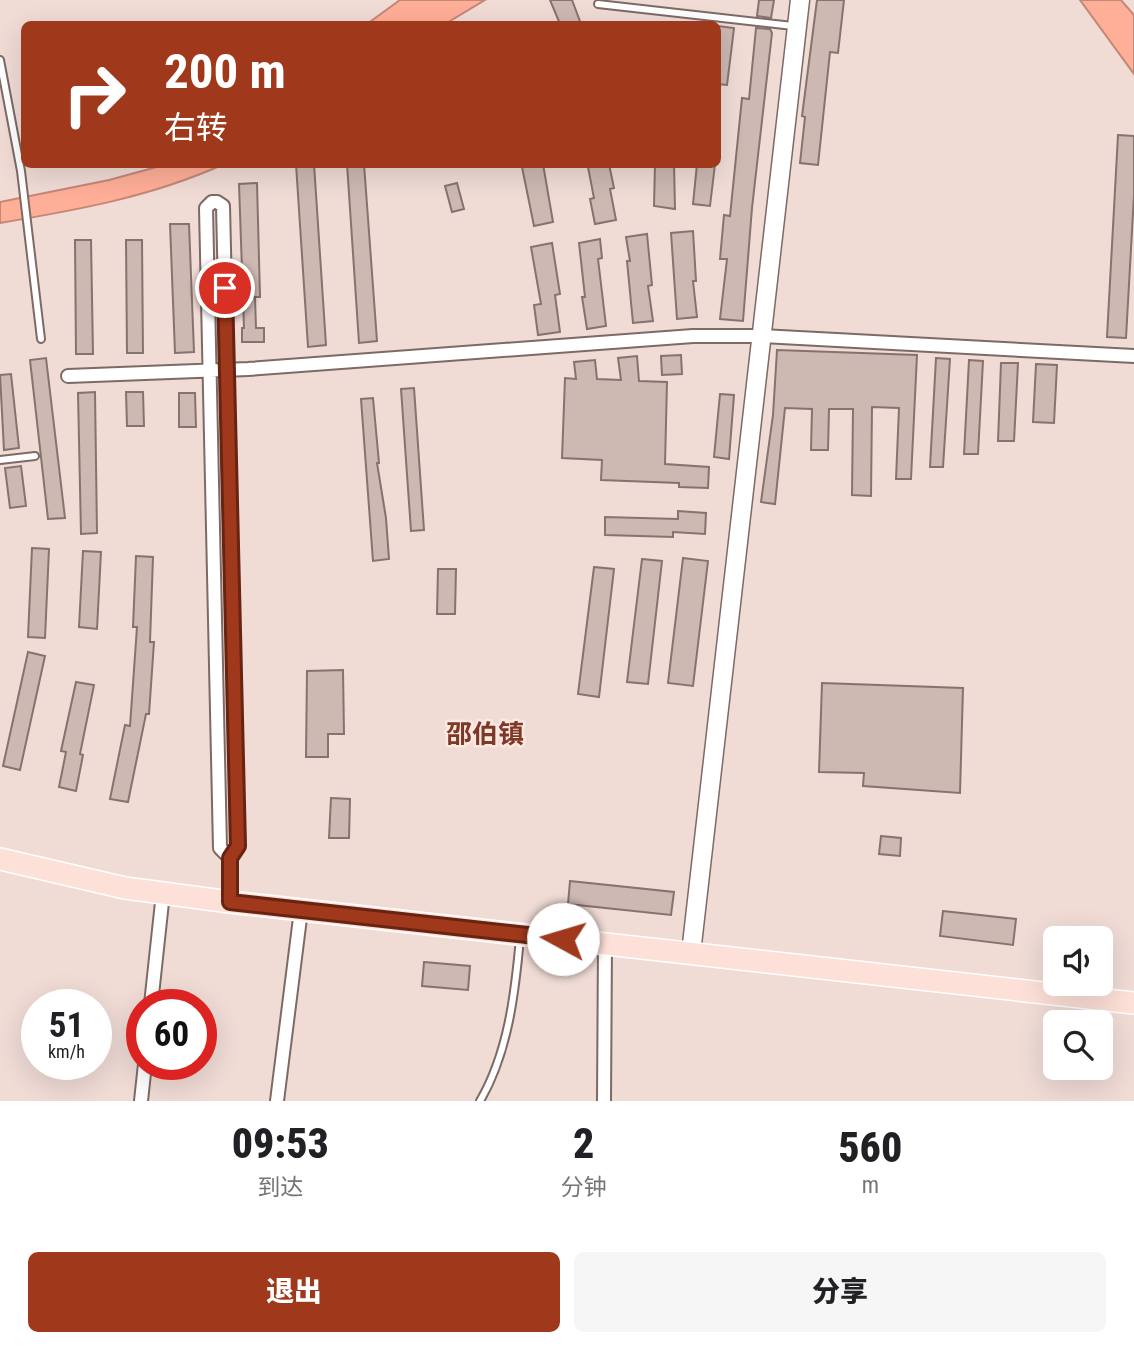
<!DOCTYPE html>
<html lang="zh">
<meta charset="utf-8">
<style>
body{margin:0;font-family:"Roboto Condensed","Noto Sans SC",sans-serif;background:#f6f6f6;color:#202124;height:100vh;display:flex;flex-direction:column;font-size:26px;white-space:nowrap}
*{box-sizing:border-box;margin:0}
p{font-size:23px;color:#757577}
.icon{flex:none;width:38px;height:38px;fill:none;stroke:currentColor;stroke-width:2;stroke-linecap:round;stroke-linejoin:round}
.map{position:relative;height:1101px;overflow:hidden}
.panel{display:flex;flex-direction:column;background:#fff;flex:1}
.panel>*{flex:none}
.hud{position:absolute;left:21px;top:21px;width:700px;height:147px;border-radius:10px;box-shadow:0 7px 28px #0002;background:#a0381b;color:#fff;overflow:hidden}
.fabs{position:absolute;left:1043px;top:926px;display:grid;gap:14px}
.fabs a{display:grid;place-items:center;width:70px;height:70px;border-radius:10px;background:#fff;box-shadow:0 7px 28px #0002;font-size:35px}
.speed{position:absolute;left:21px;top:989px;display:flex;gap:14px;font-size:35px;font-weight:700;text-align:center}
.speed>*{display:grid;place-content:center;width:91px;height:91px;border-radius:50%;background:#fff;box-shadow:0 7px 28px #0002;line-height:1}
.speed small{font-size:18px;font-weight:400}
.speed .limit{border:10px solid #d22;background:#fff;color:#111}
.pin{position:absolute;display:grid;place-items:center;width:60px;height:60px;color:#fff;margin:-30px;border:4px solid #fff;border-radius:50%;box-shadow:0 2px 7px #0007}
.me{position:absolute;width:77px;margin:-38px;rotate:276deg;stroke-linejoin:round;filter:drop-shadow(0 0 5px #0008)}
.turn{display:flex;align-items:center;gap:24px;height:147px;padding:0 28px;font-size:32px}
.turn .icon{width:91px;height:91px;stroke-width:2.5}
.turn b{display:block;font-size:49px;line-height:60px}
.eta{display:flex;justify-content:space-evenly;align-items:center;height:119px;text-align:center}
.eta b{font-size:42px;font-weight:800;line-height:49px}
.action{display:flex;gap:14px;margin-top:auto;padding:14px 28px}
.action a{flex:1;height:80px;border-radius:10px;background:#a0381b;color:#fff;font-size:28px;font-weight:800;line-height:80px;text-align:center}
.action a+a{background:#f6f6f6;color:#202124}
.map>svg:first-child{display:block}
.water{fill:#ffae98;stroke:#c38878;stroke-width:2}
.building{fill:#cdb8b2;stroke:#86736e;stroke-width:2}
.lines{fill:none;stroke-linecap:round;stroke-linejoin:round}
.lane-casing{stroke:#7d6a65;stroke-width:10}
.street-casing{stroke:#7d6a65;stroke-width:16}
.secondary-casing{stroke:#7d6a65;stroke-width:21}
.primary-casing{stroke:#fff;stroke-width:24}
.lane{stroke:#fff;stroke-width:6}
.street{stroke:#fff;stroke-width:12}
.secondary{stroke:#fff;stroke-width:18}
.primary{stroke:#fde0d7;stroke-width:21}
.route-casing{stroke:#682412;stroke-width:18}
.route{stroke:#a0381b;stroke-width:12}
.labels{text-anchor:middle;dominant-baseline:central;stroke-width:5;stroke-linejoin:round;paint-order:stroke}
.district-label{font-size:26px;font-weight:bold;fill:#7d3926;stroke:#fee8e2}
</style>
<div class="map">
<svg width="1134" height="1101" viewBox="0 0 1134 1101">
<rect width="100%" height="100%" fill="#f0dbd5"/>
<path class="water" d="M400,0H485L445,24H367Z
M1080,0H1121L1134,15V74Z
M164,165H222C150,197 77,210 0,223V202L109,180Z"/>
<path class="building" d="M550,0H572L581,24H560Z
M759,0H774L771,18L757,16Z
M817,0H844L838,53L830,52L818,165L800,163L805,117L802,116Z
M718,26L734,28L727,85L718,84Z
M756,28L770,29L772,33L752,208L743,321L720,319L727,259H720L724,215L730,216L742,98L749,99Z
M1118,135L1134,136V195L1126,338L1107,337Z
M296,164H314L326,345L308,347Z
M347,164H364L377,341L359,343Z
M543,164L553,222L534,226L522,167Z
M609,164L614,188L610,189L616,220L595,224L590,199L594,198L588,167Z
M655,164H674L675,209L654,206Z
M697,164H715L710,206L693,204Z
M257,183L260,297H255L256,328H264V342H242V328H244L239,184Z
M457,183L464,209L452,212L445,186Z
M170,224H189L194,352L175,353Z
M693,231L696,281H693L697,317L677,319L671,233Z
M647,234L652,285L648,286L653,321L633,323L627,261H630L626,237Z
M600,239L602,258L598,259L606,326L587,329L582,297H585L579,243Z
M75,240H91L93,354H76Z
M126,240H142L143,353H127Z
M552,243L560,294L555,295L560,332L538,335L534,305L541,304L531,247Z
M777,350L917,355L911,479H896L899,408L872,407L871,496L852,495L853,409H829L828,450H811L812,409L785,408L775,504L761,502L773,415Z
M681,355L682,374L662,375L661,356Z
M637,356L639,381L667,382L665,464L709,467L708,488L679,487V483L601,480L602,460L562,458L565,378L576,379L574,362L595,360L597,379L621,380L618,358Z
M46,358L65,518L48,519L30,360Z
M936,358L950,359L943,467H930Z
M969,360L983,361L978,454H964Z
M1001,363H1018L1014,441H998Z
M1036,364L1057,365L1054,423L1033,422Z
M11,374L19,448L4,450L0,375Z
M414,388L424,530L411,531L401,389Z
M95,392L97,533L81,534L78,393Z
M126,392H143L144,426H127Z
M179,393H195L196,427H179Z
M720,394L734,395L729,459L714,457Z
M373,398L379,463H377L386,518L389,559L373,561L361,399Z
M21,466L26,506L10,508L5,468Z
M678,511L706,513L705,534L673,532V537L605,535V517L678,519Z
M32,548L49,549L45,638L28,637Z
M83,551L101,552L97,629L79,627Z
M136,556L153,557L150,642H154L149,714H146L128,802L110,799L125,725L130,726L137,627H133Z
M683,558L708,561L693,686L668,683Z
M642,559L662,561L648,684L627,682Z
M594,567L614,569L599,697L578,694Z
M438,569H456L455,614H437Z
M28,652L45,656L20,770L3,766Z
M343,670L344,734H328V757H306L307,671Z
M76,682L94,685L80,754L83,755L76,791L59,787L66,752L61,751Z
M822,683L963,688L960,793L863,786L864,773L819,772Z
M331,798L350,799L349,838H329Z
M881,836L901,838L900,856L879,854Z
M570,881L674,892L671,915L568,904Z
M943,911L1016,919L1013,945L940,936Z
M424,962L470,966L468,990L422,986Z"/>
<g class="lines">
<g class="lane-casing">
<path id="lane" d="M598,4L793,26
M0,60L21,171L41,339
M0,460L35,456
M480,1101C508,1053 515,994 520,938"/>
</g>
<g class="street-casing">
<path id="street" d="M212,202H217L223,206L238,846L230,858L220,848L206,208Z
M68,376L248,369L693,336H760L1134,356
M230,902V858
M151,1004L163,893
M141,1101L145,1064
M277,1101L301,910
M604,1101L605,944"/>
</g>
<g class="secondary-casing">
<path id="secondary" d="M691,953L800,0"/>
</g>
<g class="primary-casing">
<path id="primary" d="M0,859L125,888L230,902L1134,1003"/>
</g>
<use href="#lane" class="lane"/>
<use href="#street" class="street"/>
<use href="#secondary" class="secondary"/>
<use href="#primary" class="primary"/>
</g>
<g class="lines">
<g class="route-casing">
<path id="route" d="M225,288L238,846L230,858V902L563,939"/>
</g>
<use href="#route" class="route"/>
</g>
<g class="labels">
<g class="district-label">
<text x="485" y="734">邵伯镇</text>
</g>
</g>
</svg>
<div class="fabs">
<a><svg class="icon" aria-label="sound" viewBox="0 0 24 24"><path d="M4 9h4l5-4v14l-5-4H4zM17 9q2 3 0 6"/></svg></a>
<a><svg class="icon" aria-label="search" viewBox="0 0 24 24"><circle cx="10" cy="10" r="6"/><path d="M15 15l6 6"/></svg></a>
</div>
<div class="speed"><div>51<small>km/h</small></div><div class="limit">60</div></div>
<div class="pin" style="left:225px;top:288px;background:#d93025"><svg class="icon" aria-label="arrive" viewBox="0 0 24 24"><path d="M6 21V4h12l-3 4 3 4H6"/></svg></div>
<svg class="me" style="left:563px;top:939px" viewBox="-20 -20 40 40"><circle r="19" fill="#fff"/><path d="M0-13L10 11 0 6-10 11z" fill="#a0381b"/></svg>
<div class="hud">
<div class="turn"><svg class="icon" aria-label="right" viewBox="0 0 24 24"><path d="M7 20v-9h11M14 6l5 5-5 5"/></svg><div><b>200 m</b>右转</div></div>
</div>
</div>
<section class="panel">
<div class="eta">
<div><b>09:53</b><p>到达</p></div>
<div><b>2</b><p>分钟</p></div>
<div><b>560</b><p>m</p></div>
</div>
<div class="action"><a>退出</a><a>分享</a></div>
</section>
